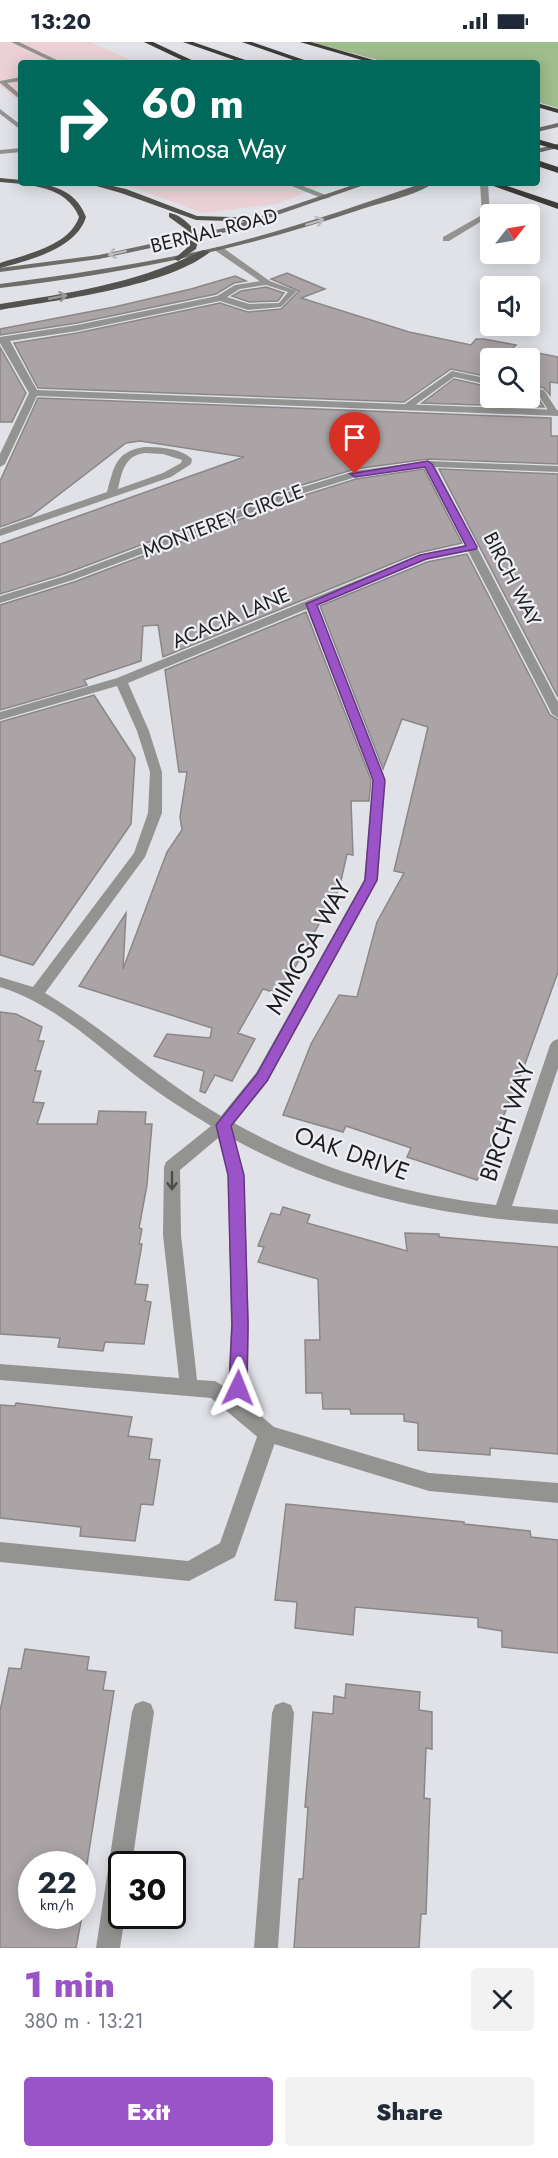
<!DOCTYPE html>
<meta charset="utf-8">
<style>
body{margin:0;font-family:Jost,sans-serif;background:#f2f2f3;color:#1f2937;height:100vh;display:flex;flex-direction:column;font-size:22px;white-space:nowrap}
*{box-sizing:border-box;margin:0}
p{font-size:20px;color:#747a83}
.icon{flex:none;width:33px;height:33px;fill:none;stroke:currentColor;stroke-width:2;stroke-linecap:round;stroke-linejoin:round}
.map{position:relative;height:1906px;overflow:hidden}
.details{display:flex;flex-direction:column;background:#fff;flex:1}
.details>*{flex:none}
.banner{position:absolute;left:18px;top:18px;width:522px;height:126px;border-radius:6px;box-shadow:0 3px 15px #0003;background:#00695c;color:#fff;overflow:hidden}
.needle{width:39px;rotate:59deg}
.controls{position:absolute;left:480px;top:162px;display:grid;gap:12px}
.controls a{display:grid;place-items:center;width:60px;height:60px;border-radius:6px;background:#fff;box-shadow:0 3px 15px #0003;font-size:30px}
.speed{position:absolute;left:18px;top:1809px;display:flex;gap:12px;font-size:30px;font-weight:700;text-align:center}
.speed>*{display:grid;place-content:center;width:78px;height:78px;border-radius:50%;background:#fff;box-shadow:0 3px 15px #0003;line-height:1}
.speed small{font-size:15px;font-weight:400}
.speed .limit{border:3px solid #111;border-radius:9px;background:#fff;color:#111}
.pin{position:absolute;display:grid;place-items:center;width:51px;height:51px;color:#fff;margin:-62px -26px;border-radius:50% 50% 50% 0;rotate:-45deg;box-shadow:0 0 6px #0007}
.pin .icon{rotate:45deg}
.me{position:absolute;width:66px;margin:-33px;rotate:2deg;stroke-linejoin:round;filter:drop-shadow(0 0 4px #0008)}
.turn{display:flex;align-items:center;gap:21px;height:126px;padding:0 24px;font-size:27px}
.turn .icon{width:78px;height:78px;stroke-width:2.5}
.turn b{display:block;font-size:42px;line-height:51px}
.round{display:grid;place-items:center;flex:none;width:63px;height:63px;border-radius:6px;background:#f2f2f3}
.headline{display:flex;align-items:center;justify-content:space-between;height:102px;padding:0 24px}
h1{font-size:36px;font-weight:800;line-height:45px;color:#9b54c8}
.cta{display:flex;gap:12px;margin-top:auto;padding:12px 24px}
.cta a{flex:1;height:69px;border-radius:6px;background:#9b54c8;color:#fff;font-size:24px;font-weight:800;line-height:69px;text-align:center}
.cta a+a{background:#f2f2f3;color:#1f2937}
.status{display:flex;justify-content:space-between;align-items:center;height:42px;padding:0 30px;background:#fff;direction:ltr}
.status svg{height:16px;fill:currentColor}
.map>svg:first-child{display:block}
.industrial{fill:#ebd0d5}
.green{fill:#9fbd8d}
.building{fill:#aaa4a6;stroke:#8b8688;stroke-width:1.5}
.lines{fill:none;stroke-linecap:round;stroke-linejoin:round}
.lane{fill:#939391;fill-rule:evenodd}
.street{fill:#939391;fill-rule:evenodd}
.secondary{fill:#6e6d6a;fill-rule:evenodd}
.primary{fill:#54524f;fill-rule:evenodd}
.highway{fill:#3d3c38;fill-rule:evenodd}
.oneway{stroke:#bbbbbd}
.oneway2{stroke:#999}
.oneway3{stroke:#4d4d4e}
.route{fill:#9b54c8;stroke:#653782;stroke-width:1.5}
.labels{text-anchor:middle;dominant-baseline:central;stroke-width:4.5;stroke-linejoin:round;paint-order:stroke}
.far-street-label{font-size:20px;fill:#1f1f21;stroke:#eeeff4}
.street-label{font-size:24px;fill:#1f1f21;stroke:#eeeff4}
</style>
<div class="status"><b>13:20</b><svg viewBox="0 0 49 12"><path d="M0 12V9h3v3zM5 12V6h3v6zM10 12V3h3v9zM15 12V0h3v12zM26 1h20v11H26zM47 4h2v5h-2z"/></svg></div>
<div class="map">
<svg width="558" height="1906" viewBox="0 0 558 1906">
<rect width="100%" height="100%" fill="#e0e2e7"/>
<path class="industrial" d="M0,0H90L138,21H21V61L0,44Z
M119,141H330L276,162L204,171Z"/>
<path class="green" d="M310,0H558V66L537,60V21H389Z"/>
<path class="building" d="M287,231L325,247L301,256L409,290L471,303L476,297H484L516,303L513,306L558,315V341L550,340V353L544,346L530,343V316H490V335L451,327L404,360L38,346L14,301L77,291L220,261L248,270L281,267L299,249L271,237Z
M235,234L246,239L234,241L216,252L77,281L0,293V287L114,265L191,247Z
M266,245L284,251L278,259L249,260L232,254L241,249Z
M0,305L26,351L12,380H0Z
M454,337L490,345V356L537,354L544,365L422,361Z
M38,356L551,376V394H558V422L428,417L355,427L292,446L64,532L0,552V502L244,415L140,399L126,401L31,474L0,485V439Z
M424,427L462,501L418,511L163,615L158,583L143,584L141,619L84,638L87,643L0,668V563L74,540L302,454L356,437Z
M439,427L558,432V655Z
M467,512L550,673L558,678V930L525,1022L477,1138L407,1115L411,1106L346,1084L343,1090L283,1073L311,1002L339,953L357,955L377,880L404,831L394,829L428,685L402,677L383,727L320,564L427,520Z
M306,570L371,738L369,759H351L353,813L347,812L340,843L328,876L323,875L280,952L263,947L238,991L255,997L232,1039L215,1033L205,1051L200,1049L204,1029L154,1014L167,992L210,996L212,986L79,944L126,871L123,927L167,810L182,788L180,775L187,730H179L165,628Z
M94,653L135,716L131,782L33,923L0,913V680Z
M0,970L16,972L42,985L38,999H44L35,1029H41L33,1060L44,1061L37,1082H97L99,1069L146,1070L145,1082H152L147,1143L139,1186L142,1187L139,1202H142L135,1242L148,1243L145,1259L151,1260L144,1302L105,1300L103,1309L58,1305L60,1296L0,1292Z
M283,1165L310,1173L307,1181L407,1209L405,1191L439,1192V1195L558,1205V1412L490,1406V1413L418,1408V1381L404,1379V1372H351L350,1367H323L322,1351H306L305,1298H320L318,1237L258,1220L264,1205L258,1204L271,1171L280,1173Z
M16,1361L132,1375L128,1394L152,1397L149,1417L160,1418L153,1463L141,1462L135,1499L80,1494L81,1485L0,1476V1363L15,1364Z
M286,1462L464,1480V1482L530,1489L531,1495L558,1498V1611L502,1605V1589L478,1585V1576L355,1565L353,1593L295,1586L297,1560L275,1558Z
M25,1607L89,1615L87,1628L106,1630L103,1648L114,1649L87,1822H32V1874H82L76,1906H0V1669L9,1626L21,1627Z
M346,1642L420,1650L419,1668L432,1670V1707L426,1706L424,1756L430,1757L426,1872H421L419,1906H294L299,1837H303L308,1765H305L313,1670L333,1672L334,1654L345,1656Z"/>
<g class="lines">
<path class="lane" d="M11,0H19L63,21H55Z
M21,35V39L7,41L21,53V58L0,41V39Z
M0,67L21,83V88L0,72Z
M21,106V110L0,112V108Z
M284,141H295L331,155L324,157Z
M480,141H488L490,174L449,199H443V195L482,173Z
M216,205H222L271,240L264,242L216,209Z
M452,329L490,337V343L454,335L411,366H405V362Z
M530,345L544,348L558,370L557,373H551L538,352L530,351Z
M268,1383L275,1386L278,1392L235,1515L189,1539L0,1520V1500L188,1519L220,1501L258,1392L261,1386Z
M143,1659L151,1662L154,1670L132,1822H122V1874H125L120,1906H96L132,1670L135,1662Z
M283,1660L291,1663L294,1671L278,1906H254L272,1671L275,1663Z"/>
<path class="street" d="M267,238L297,249L281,265L248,268L220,259L77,289L10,299L37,348L558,368V374L37,354L5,422L0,425V412L29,351L0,301V295L77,283L217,254L235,243ZM266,243L288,250L279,261L249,262L227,255L240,247Z
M144,405C160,405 180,406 192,417L191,422L171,435L0,494V487L107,450C114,425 115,410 144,405ZM144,411L163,412L182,418L181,421L163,431L118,447C122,429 125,414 144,411Z
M428,419L558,424V430L435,425L558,660V676L552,672L468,509L426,518L317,563L385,738L378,838L268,1039L234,1081C317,1127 402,1152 496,1163L550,1003L553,999L558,997V1026L512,1164L558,1168V1182C445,1175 335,1153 235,1098L244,1133L249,1283L247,1362L274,1385L429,1431L558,1441V1461L429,1449L261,1398L211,1356L0,1338V1322L179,1336L163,1193L164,1125L166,1120L211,1084C183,1067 156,1050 131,1030C90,997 51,961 0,945V935L33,945L134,811L148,771L150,730L137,689L117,644L0,678V670L117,636L419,513L465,503L425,425L356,435L301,452L73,538L0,561V554L65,534L293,448L355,429ZM307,567L373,738L364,838L256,1031L221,1074C159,1038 107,988 45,951L145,815L162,771V730L149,689L128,641ZM218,1096L228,1133L231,1283L228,1347L215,1339L197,1338L181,1193L180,1128Z"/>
<path class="secondary" d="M558,81V85L537,90V86Z
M558,102V106L537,111V107Z
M359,141H370L231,189L99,217L0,230V226L99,213L229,185Z
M423,141H434C415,154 379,161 356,169C240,208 122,232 0,246V242C74,232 149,221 222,204C290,187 357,164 423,141Z"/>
<path class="primary" d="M0,136L21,138V141C49,141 75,146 86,175C76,207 30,218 0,226V221C27,212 69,204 79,175C66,143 29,143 0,140Z
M86,141H99L126,147L197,174L263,176L267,178L263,180L196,178L121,151Z
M169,171C181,172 193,185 199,195L196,207L178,219L174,217L189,204L191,195L187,188L169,175Z
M203,208L210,210C167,245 56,258 0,268V262C70,251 139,241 203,208Z"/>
<path class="highway" d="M144,0H153L198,21H188Z
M183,0H193L254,21H243Z
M242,0H252L313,21H302Z
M300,0H311L384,21H372Z
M537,61L558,67V71L537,65Z
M537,97L558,103V108L537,102Z
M537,118L558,125V131L537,124Z
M485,141H498L558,161V167Z"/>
</g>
<defs><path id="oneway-shaft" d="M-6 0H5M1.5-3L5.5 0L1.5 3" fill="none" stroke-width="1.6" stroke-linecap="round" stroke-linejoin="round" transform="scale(1.5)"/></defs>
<g class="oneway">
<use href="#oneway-shaft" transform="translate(315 180) rotate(-17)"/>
<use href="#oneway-shaft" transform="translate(117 211) rotate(168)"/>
</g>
<use class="oneway2" href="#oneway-shaft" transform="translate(58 255) rotate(-11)"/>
<use class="oneway3" href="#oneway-shaft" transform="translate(172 1139) rotate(90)"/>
<path class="route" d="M428,419L432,422L477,505L476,507L426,517L317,563L385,738L377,838L267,1039L231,1084L244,1133L248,1283L247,1346L244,1352L238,1354L232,1352L229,1346L232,1283L228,1133L216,1083L257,1032L365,838L373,738L306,562L420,513L466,504L425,425L355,435L350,432Z"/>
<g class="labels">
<g class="far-street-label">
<text transform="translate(214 189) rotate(-14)">BERNAL ROAD</text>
<text transform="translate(223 479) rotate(-21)">MONTEREY CIRCLE</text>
<text transform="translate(512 537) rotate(63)">BIRCH WAY</text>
<text transform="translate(231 576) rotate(-23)">ACACIA LANE</text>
</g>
<g class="street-label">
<text transform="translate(308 905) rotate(-61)">MIMOSA WAY</text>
<text transform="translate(507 1080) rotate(-71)">BIRCH WAY</text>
<text transform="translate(352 1111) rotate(19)">OAK DRIVE</text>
</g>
</g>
</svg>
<div class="controls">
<a><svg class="needle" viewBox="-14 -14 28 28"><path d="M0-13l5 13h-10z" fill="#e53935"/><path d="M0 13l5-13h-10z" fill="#747a83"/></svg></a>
<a><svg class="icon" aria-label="sound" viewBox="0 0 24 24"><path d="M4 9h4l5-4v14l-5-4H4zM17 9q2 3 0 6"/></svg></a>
<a><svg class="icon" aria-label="search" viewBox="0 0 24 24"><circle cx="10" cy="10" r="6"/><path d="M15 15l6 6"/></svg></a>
</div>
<div class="speed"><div>22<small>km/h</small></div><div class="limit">30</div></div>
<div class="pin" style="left:355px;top:432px;background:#d93025"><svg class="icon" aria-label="arrive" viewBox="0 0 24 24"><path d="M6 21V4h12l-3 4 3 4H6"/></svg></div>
<svg class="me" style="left:238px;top:1346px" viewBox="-20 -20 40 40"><path d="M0-17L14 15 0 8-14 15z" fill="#9b54c8" stroke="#fff" stroke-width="4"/></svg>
<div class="banner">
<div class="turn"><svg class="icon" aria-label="right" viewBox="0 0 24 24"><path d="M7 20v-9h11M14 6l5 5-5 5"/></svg><div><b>60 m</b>Mimosa Way</div></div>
</div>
</div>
<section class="details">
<div class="headline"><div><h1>1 min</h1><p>380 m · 13:21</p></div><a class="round"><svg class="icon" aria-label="close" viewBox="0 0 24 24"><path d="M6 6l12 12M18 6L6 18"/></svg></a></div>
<div class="cta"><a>Exit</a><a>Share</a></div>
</section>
